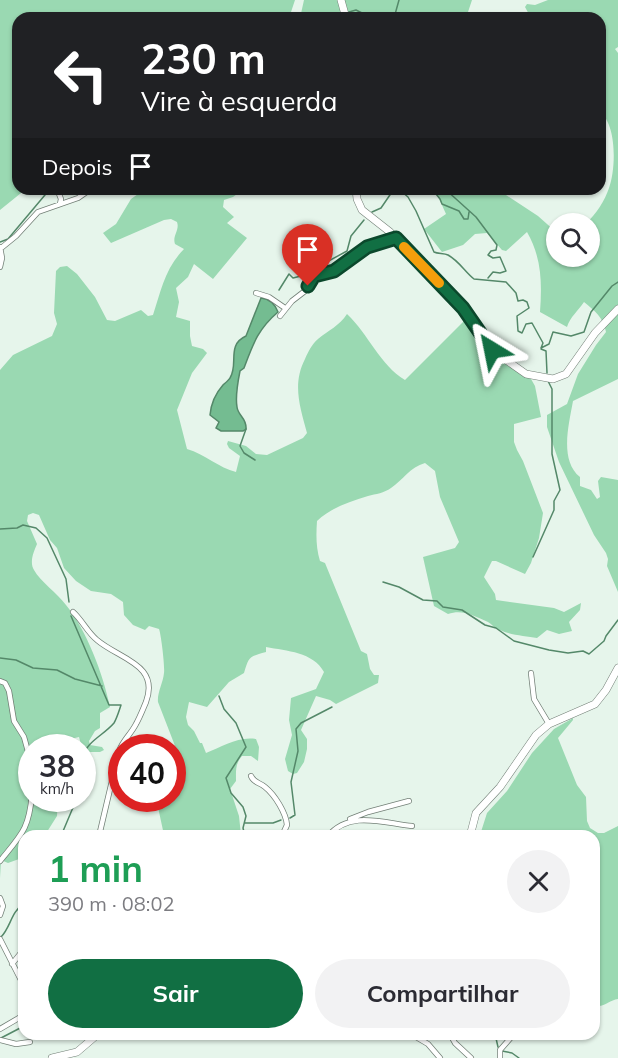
<!DOCTYPE html>
<html lang="pt">
<meta charset="utf-8">
<style>
body{margin:0;font-family:Mulish,sans-serif;background:#f2f2f3;color:#2b2b33;height:100vh;display:flex;flex-direction:column;font-size:22px;white-space:nowrap}
*{box-sizing:border-box;margin:0}
p{font-size:20px;color:#7c7c81}
.icon{flex:none;width:33px;height:33px;fill:none;stroke:currentColor;stroke-width:2;stroke-linecap:round;stroke-linejoin:round}
.map{position:relative;flex:1;overflow:hidden}
.details{position:absolute;left:18px;top:830px;width:582px;height:210px;display:flex;flex-direction:column;background:#fff;border-radius:18px;box-shadow:0 2px 4px #0004}
.details>*{flex:none}
.guide{position:absolute;left:12px;top:12px;width:594px;height:183px;border-radius:18px;box-shadow:0 2px 4px #0004;background:#202124;color:#fff;overflow:hidden}
.buttons{position:absolute;left:546px;top:213px;display:grid;gap:12px}
.buttons a{display:grid;place-items:center;width:54px;height:54px;border-radius:50%;background:#fff;box-shadow:0 2px 4px #0004;font-size:30px}
.speed{position:absolute;left:18px;top:734px;display:flex;gap:12px;font-size:30px;font-weight:700;text-align:center}
.speed>*{display:grid;place-content:center;width:78px;height:78px;border-radius:50%;background:#fff;box-shadow:0 2px 4px #0004;line-height:1}
.speed small{font-size:15px;font-weight:400}
.speed .limit{border:9px solid #d22;background:#fff;color:#111}
.pin{position:absolute;display:grid;place-items:center;width:51px;height:51px;color:#fff;margin:-62px -26px;border-radius:50% 50% 50% 0;rotate:-45deg;box-shadow:0 0 6px #0007}
.pin .icon{rotate:45deg}
.me{position:absolute;width:66px;margin:-33px;rotate:325deg;stroke-linejoin:round;filter:drop-shadow(0 0 4px #0008)}
.turn{display:flex;align-items:center;gap:21px;height:126px;padding:0 30px;font-size:27px}
.turn .icon{width:78px;height:78px;stroke-width:2.5}
.turn b{display:block;font-size:42px;line-height:51px}
.then{display:flex;align-items:center;height:57px;padding:0 30px;background:#0003;gap:12px;font-size:22px}
.round{display:grid;place-items:center;flex:none;width:63px;height:63px;border-radius:32px;background:#f2f2f3}
.summary{display:flex;align-items:center;justify-content:space-between;height:102px;padding:0 30px}
h1{font-size:36px;font-weight:700;line-height:45px;color:#1e9e55}
.action{display:flex;gap:12px;margin-top:auto;padding:12px 30px}
.action a{flex:1;height:69px;border-radius:36px;background:#116f43;color:#fff;font-size:24px;font-weight:700;line-height:69px;text-align:center}
.action a+a{background:#f2f2f3;color:#2b2b33}
.map>svg:first-child{display:block}
.green{fill:#9ad9b2}
.water{fill:#74bc91;stroke:#548869;stroke-width:1.5}
.lines{fill:none;stroke-linecap:round;stroke-linejoin:round}
.stream{stroke:#548869;stroke-width:1.5}
.street-casing{stroke:#727f76;stroke-width:6}
.secondary-casing{stroke:#727f76;stroke-width:8}
.street{stroke:#fff;stroke-width:4.5}
.secondary{stroke:#fff;stroke-width:7}
.route-casing{stroke:#0b482c;stroke-width:15}
.route{stroke:#116f43;stroke-width:10}
.slow{stroke:#f59e0b;stroke-width:10}
</style>
<div class="map">
<svg width="618" height="1058" viewBox="0 0 618 1058">
<rect width="100%" height="100%" fill="#e6f5eb"/>
<path class="green" d="M0,0H295L289,18H18V189H26L0,210Z
M304,0H472L466,18H300Z
M548,0H618V47L615,49L618,53V379L573,401C569,424 559,460 580,477V486L591,490L597,499L600,497L598,481L601,477L618,480V592L607,566L608,559L606,553L594,535L559,462L547,427V415L567,404L578,374L596,345L606,332C603,317 595,311 584,302C578,311 570,317 567,327L540,312C542,284 542,258 527,232L506,251L502,250L487,233L475,234L463,245L442,252L424,229L446,214L437,194L431,189H502L506,195L538,216L556,232V256H590V224L586,223C596,215 605,200 609,188C616,169 617,125 600,112V18H531L525,7L527,4L535,5Z
M145,189H244L233,197L224,200L223,207L234,217L227,223L247,238L213,279L194,264L188,277L176,288L179,302L176,317L190,321V336L192,346L203,349L207,353L192,373L177,410L187,449C205,454 219,468 236,472L240,456L229,448L227,444L228,441L246,446L256,454L267,455L303,438L307,433C300,407 292,384 305,359C308,352 312,344 318,339C329,330 339,326 347,314C369,335 380,365 405,380L469,316L494,350L517,365L531,379L535,386L541,417L514,424V442L517,450L523,461L543,513L539,538L531,563L525,574L496,561H492L484,577L495,594L496,600L554,608L564,612L581,603L580,610L569,622L572,631L559,634L547,630L537,638C526,636 510,635 500,630C495,629 492,624 488,622C474,616 463,609 448,614L434,606L423,557L455,548L459,542L440,497L435,471L425,463C410,467 403,480 391,488C384,493 376,494 368,496C349,502 332,507 317,521C316,535 316,548 320,561L325,563L361,651L367,654L370,669L374,675H379L378,683L336,704L330,700L316,696L301,730L307,739V749L304,762L297,773L293,774L288,771L285,759L292,735L289,720L291,698L316,689L324,672C313,652 287,651 266,647V652C248,657 249,657 244,673L229,682L207,707L189,702L186,717L188,725L194,731L200,743H202L206,753C222,747 238,736 256,739L259,747L258,761L251,756H242C235,764 236,771 236,781L230,789L239,816L241,835H164L156,798H172L173,780L183,773L184,769L158,702C157,693 163,683 164,673C165,666 161,634 159,629L149,626L145,630L133,625L124,615L123,602L111,594L91,591L76,581L64,568L57,548L50,540L39,515L33,513L28,515L27,521L37,544C34,551 29,562 34,570C40,581 57,593 66,605C87,631 103,674 110,707L100,713V728L95,731L89,741L90,745L102,747L104,750L100,752H83L79,737L57,742L55,747H32V798H58L57,816L45,835L24,836V854L19,859L8,863L1,860L0,878V370L13,355L52,336L57,324L54,313L56,271L60,267L67,266L77,274L95,297L107,320L115,321L141,310L148,316L153,315C161,291 165,268 184,249L175,244C172,236 180,230 177,222L171,219L164,220L111,243L103,233L116,224L131,199Z
M573,718V720L558,738L577,785L586,797L587,821L590,828L598,833H604L618,826V999C609,1000 603,1009 594,1005V836L480,835L487,813L507,791L532,753L554,729Z"/>
<path class="water" d="M261,298C270,299 275,304 278,312C258,329 253,344 244,368L240,371C238,381 235,396 237,407C238,416 247,418 246,429L243,431H221L216,428L219,422L210,415C211,404 215,394 223,385C224,384 229,380 230,378C239,364 226,345 246,336Z"/>
<g class="lines">
<path class="stream" d="M349,12L356,10L372,18
M394,18L399,0
M432,189L440,199L442,204L459,211L464,219H468L469,212
M445,189L476,217L497,245L496,250L491,251L488,255L493,258L500,257L506,271L500,273L493,272L488,278
M401,191L408,197L416,211L434,252C438,254 444,253 448,255C459,261 465,272 474,279L506,282L516,293L518,301L523,300L527,302L529,308L517,316L518,331L522,333L526,324L532,323L543,343L541,348
M372,212L381,208L394,189
M0,242L8,239L50,189
M279,290L289,274L293,278L301,276L347,251L351,236L364,220
M541,348L549,344L553,332L571,336L584,332L591,312L612,286L618,282
M541,349L546,351L547,373
M246,429L240,446L244,453L255,460
M0,529L17,528L23,525L36,528L47,538L66,579L69,602
M533,557L554,510V501L560,490L552,454V389L548,381
M383,582L399,587L423,600L437,601L443,607L462,610L485,625L496,628L514,641L549,650L568,653L583,651L589,654L604,641L606,636L618,620
M71,616L109,705H121C119,711 117,718 114,723C103,736 86,741 82,759
M0,658L16,660L33,668L57,670L75,679L102,686
M219,696L224,709L236,723L246,747L226,778L231,793L243,807L246,816L243,828L245,836
M290,818L295,815L291,782L298,751L296,729L301,723L332,707
M245,823H273L281,820
M61,836L77,798
M1,937C11,927 11,911 24,904
M495,1034L498,1047
M1,1038L24,1026
M502,1051L512,1053L519,1058"/>
<g class="street-casing">
<path id="street" d="M57,189L61,199L60,204
M0,247L2,258L0,267
M0,249L16,236L38,212L78,198L91,189
M256,293L269,297L285,308
M280,316L292,301L305,291L314,276L334,271L367,247L396,238
M73,612C82,620 88,633 97,640C119,659 160,664 146,702C143,709 140,717 136,724C131,734 123,740 119,751L99,836
M531,673L534,699L549,724
M0,681L5,683L9,691L14,721L24,737L32,766
M251,776C254,783 259,782 265,787C275,795 286,813 287,825L282,836
M350,819L368,812L409,801
M328,836C350,810 383,823 412,826
M0,861C22,834 29,829 32,794
M0,898L3,906L0,915
M0,939L24,986
M12,964L24,949
M0,1029L24,1015
M411,1034L428,1044L440,1058
M450,1034L455,1043L471,1058
M0,1040L16,1044L30,1042
M500,1058V1050L514,1034"/>
</g>
<g class="secondary-casing">
<path id="secondary" d="M341,0L346,18
M356,189L357,199L362,210L390,232L457,300L492,350L526,374L553,379L566,374L595,333L618,309
M470,836L476,813L500,787L536,735L549,724L595,704L606,690L618,668
M52,1058L77,1052L98,1034"/>
</g>
<use href="#street" class="street"/>
<use href="#secondary" class="secondary"/>
</g>
<g class="lines">
<g class="route-casing">
<path id="route" d="M308,286L314,276L334,271L367,247L396,238L463,308L492,350"/>
</g>
<use href="#route" class="route"/>
<path class="slow" d="M404,247L439,283"/>
</g>
</svg>
<div class="buttons">
<a><svg class="icon" aria-label="search" viewBox="0 0 24 24"><circle cx="10" cy="10" r="6"/><path d="M15 15l6 6"/></svg></a>
</div>
<div class="speed"><div>38<small>km/h</small></div><div class="limit">40</div></div>
<div class="pin" style="left:308px;top:286px;background:#d93025"><svg class="icon" aria-label="arrive" viewBox="0 0 24 24"><path d="M6 21V4h12l-3 4 3 4H6"/></svg></div>
<svg class="me" style="left:492px;top:350px" viewBox="-20 -20 40 40"><path d="M0-17L14 15 0 8-14 15z" fill="#116f43" stroke="#fff" stroke-width="4"/></svg>
<div class="guide">
<div class="turn"><svg class="icon" aria-label="left" viewBox="0 0 24 24"><path d="M17 20v-9H6M10 6l-5 5 5 5"/></svg><div><b>230 m</b>Vire à esquerda</div></div>
<div class="then">Depois<svg class="icon" aria-label="arrive" viewBox="0 0 24 24"><path d="M6 21V4h12l-3 4 3 4H6"/></svg></div>
</div>
<section class="details">
<div class="summary"><div><h1>1 min</h1><p>390 m · 08:02</p></div><a class="round"><svg class="icon" aria-label="close" viewBox="0 0 24 24"><path d="M6 6l12 12M18 6L6 18"/></svg></a></div>
<div class="action"><a>Sair</a><a>Compartilhar</a></div>
</section>
</div>
